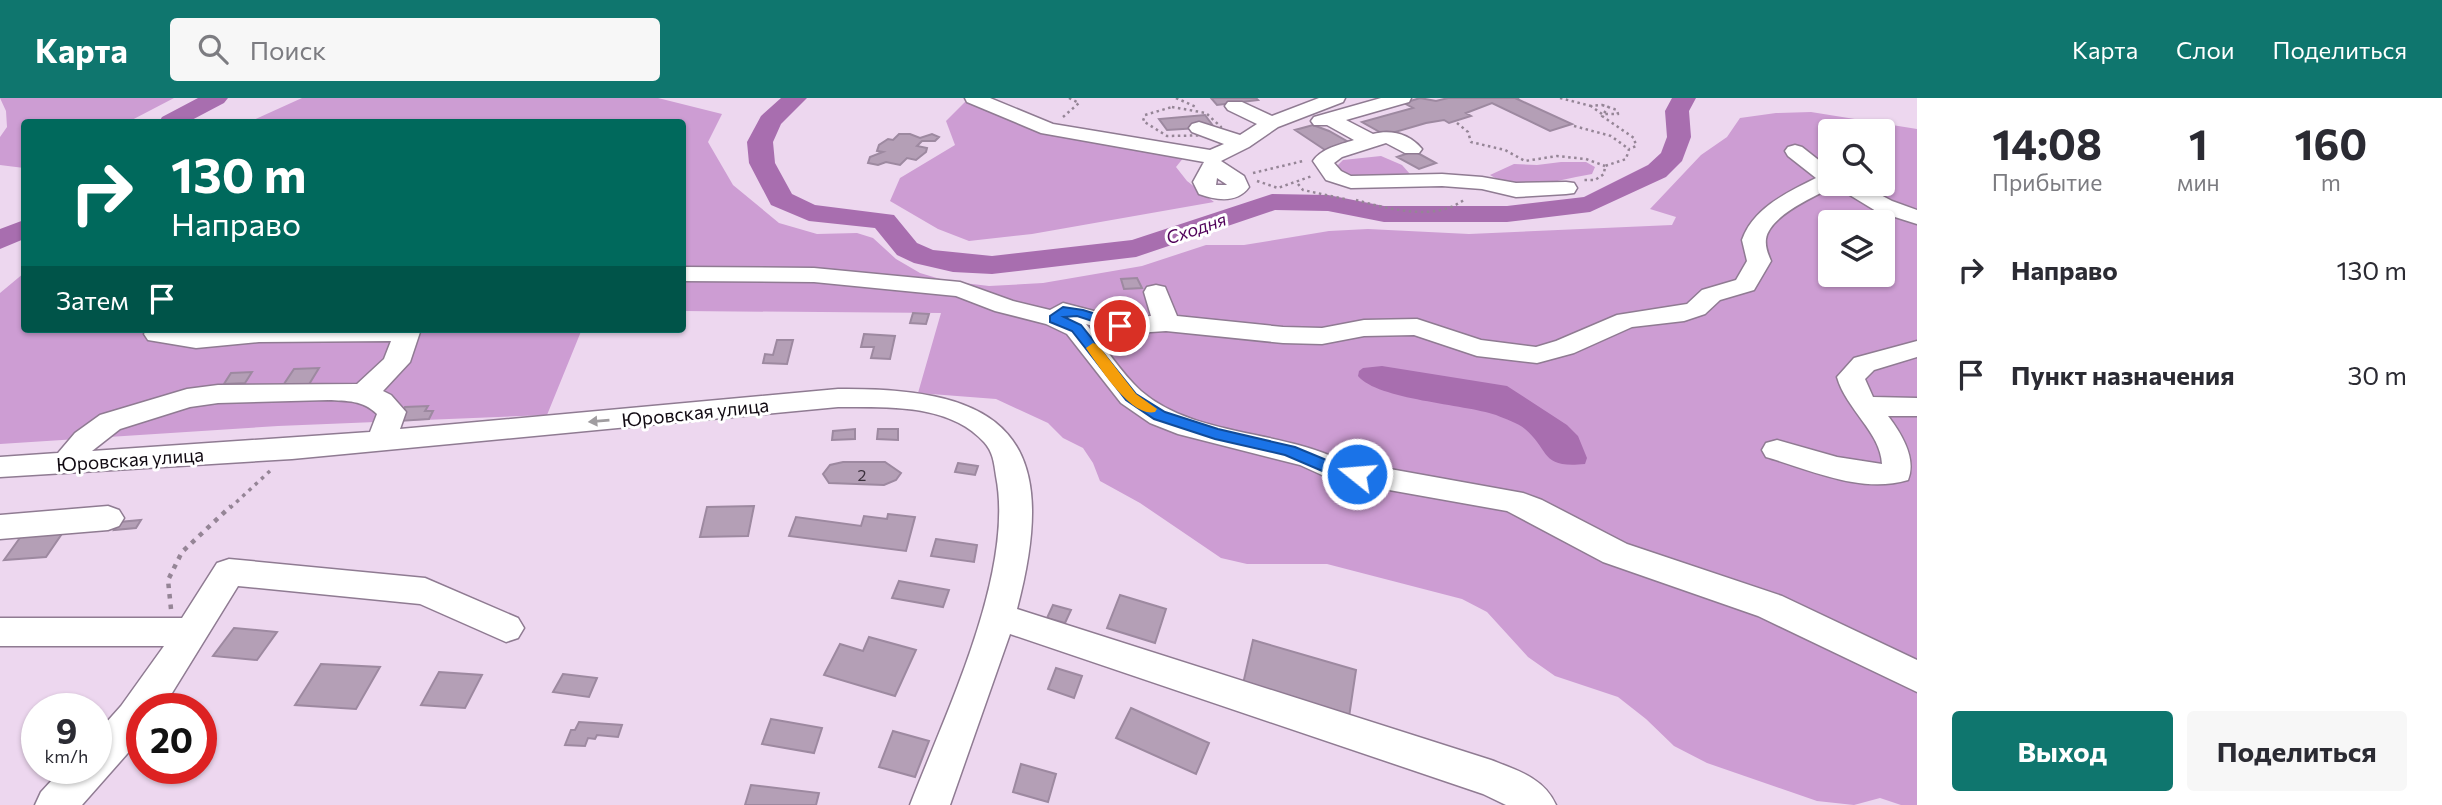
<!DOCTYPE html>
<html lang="ru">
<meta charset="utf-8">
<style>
body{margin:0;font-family:Commissioner,sans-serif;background:#f7f7f7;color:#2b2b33;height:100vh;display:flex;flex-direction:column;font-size:26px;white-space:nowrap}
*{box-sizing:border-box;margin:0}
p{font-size:23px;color:#7c7c81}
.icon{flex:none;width:38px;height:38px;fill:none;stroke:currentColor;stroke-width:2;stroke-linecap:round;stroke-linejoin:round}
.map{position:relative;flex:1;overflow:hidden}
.sheet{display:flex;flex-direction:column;background:#fff;width:525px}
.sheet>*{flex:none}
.guide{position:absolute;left:21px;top:21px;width:665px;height:214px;border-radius:7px;box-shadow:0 2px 5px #0004;background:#00695c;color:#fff;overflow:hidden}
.fabs{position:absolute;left:1818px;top:21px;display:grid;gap:14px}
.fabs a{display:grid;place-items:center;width:77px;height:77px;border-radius:7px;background:#fff;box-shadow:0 2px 5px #0004;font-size:35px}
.speed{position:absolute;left:21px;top:595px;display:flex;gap:14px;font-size:35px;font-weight:700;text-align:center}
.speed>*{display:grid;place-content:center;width:91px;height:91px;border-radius:50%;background:#fff;box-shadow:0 2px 5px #0004;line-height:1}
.speed small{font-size:18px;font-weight:400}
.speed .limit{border:10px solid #d22;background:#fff;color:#111}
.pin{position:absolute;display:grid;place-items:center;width:60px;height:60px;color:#fff;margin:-30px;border:4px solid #fff;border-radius:50%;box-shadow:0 2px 7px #0007}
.me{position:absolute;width:77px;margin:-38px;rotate:287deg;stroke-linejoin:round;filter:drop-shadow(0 0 5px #0008)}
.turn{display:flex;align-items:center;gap:24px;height:147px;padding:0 35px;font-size:32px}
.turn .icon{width:91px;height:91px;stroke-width:2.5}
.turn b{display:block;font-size:49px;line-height:60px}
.then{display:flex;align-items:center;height:66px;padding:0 35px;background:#0003;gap:14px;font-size:26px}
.eta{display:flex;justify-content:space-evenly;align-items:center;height:119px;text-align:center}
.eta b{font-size:42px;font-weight:700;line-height:49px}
.cta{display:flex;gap:14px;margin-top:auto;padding:14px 35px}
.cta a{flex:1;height:80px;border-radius:7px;background:#0f766e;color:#fff;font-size:28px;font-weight:700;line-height:80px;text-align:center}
.cta a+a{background:#f7f7f7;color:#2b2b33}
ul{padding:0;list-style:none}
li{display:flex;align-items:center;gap:21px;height:105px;padding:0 35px}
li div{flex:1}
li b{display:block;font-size:26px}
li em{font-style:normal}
header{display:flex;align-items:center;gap:42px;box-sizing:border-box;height:98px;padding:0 35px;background:#0f766e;color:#fff}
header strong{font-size:33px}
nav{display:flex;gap:38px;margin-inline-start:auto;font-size:24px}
.search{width:490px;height:63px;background:#f7f7f7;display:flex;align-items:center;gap:18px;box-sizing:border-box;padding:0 24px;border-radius:7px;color:#7c7c81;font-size:26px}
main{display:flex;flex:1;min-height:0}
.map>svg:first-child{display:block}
.green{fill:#cd9dd3;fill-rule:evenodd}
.water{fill:#a86eaf}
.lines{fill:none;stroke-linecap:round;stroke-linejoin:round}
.river{fill:#a86eaf;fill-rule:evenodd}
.building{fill:#b49fb6;stroke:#9d89a0;stroke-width:2}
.minor-casing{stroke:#8f7b92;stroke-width:3}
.path-far2{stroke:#958596;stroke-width:2.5;stroke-dasharray:2.5 3.5;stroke-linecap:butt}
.path-far1{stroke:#958596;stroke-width:3.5;stroke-dasharray:3.5 5;stroke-linecap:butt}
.path{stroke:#958596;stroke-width:4.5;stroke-dasharray:4.5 6;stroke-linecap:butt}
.minor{fill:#fff;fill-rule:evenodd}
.oneway{fill:#a09da0}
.route{fill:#1a73e8;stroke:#114b97;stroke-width:2}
.slow{fill:#f59e0b}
.labels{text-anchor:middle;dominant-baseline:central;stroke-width:6;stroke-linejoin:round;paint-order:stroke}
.number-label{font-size:16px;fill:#3a2f3b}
.far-water-label{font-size:18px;font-style:italic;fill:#500259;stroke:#fff}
.street-label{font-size:19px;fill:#110a12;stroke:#fff}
</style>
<header>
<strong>Карта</strong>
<div class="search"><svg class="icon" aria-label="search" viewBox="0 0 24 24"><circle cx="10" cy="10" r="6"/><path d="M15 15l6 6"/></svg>Поиск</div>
<nav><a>Карта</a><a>Слои</a><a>Поделиться</a></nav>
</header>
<main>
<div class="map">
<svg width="1917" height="707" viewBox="0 0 1917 707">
<rect width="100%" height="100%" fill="#edd7ef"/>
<path class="green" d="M0,0H174L128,24H24V70L0,67V39L7,29L6,13Z
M302,0H658L722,16L708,44L733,87L779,125L817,136L857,135L873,140L896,161L920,175L947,183L989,188L1043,185L1142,168L1206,147H1244L1329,133L1368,131L1469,136L1672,127L1676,119L1650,111L1701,57L1727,39L1740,20L1776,15L1811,14L1917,31V707H1901L1880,700L1854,707L1817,703L1707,665L1674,648L1646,621L1618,599L1555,578L1528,559L1487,514L1462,501L1327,466H1247L1221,460L1140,405L1100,383L1093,365L1083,350L1063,340L1048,325L996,301L918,295L941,215L683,213L682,24H249ZM1830,33H1883V86H1830ZM1830,124H1883V177H1830Z
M965,4L1037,34L1184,59L1176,69L1187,83L1214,104L1032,136L969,143L938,131L890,103L900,80L955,47L946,23Z
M1381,58L1402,67L1410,76C1385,79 1356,86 1335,70L1343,62Z
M1561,64H1586L1595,69L1592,76C1559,81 1522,97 1490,77L1514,66L1537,67Z
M24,175V231H582L547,317L278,328L0,346V195Z"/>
<path class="water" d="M1382,268L1507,288L1567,327L1578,338L1587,360L1585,366C1540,371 1550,352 1525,331C1518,325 1505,321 1496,317C1464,306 1378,302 1358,278L1359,273L1363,270Z"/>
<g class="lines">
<path class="river" d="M198,0H228L224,5L188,24H159L162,19Z
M781,0H807L781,26L773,44L775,65L792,96L815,107L894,117L917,145L933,152L992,158L1132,142L1272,96L1328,97L1384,108H1507L1584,99L1648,67L1661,55L1667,39L1665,13L1672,0H1696L1689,13L1691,39L1682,63L1666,79L1590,114L1507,124H1384L1328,113L1275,112L1136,159L992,176L953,174L914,165L897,157L875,130L809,123L771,107L749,65L747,44L761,18Z
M24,122V141L0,151V131Z"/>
</g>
<path class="building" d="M1211,0H1256L1258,2L1217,7Z
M1420,0L1436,3L1448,0H1519L1517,1L1572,26L1550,33L1492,5L1466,15L1471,18L1449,25L1444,22L1426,25L1385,37L1362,24L1413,10L1404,5Z
M1205,17L1214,29L1167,32L1159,21Z
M1313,27L1329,33L1352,46L1328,54L1295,32Z
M899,36H910L920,40L932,36L939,39L935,43H922L917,48L927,50L926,54L916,62L907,60L900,67L886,64L878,67L868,65L870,59L883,54L877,53L879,47L888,41L893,42Z
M1414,53L1436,65L1419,71L1397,59Z
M1137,180L1142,190L1124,191L1121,181Z
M913,215L929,216L926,226L910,225Z
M864,236L895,238L890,261L871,260L874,249H861Z
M777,242H793L787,266L763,265L765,256L773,257Z
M319,270L308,288L282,289L294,271Z
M252,274L245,285L224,286L231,275Z
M428,308L425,313H433L429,321L399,323L405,309Z
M855,331V341L832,342L833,333Z
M878,331H898V342L877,341Z
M843,364H885L901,375L896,382L884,387L829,385L823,376L830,367Z
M958,365L978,368L975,377L955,374Z
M754,408L748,438L700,439L707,409Z
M888,416L915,419L906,453L789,438L796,419L861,428L864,418L887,421Z
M141,422L136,430L114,432L119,424Z
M68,427L46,459L4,462L27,430Z
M936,441L977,447L974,464L931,458Z
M899,483L949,492L943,509L892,500Z
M1120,497L1166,511L1155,545L1107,530Z
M1053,507L1071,512L1065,525L1047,520Z
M234,530L277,534L257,562L213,558Z
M869,539L916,552L895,598L824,577L840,546L863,553Z
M1253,542L1356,572L1349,619L1243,586Z
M321,566L380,569L356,611L295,607Z
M1056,570L1082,578L1074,600L1048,591Z
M439,574L482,577L465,610L421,607Z
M563,576L597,580L589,599L553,594Z
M1131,610L1209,645L1196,676L1116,640Z
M771,621L822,630L814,655L762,646Z
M579,624L622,627L618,639L597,637L595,641L588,640L585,648L565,647L571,632H575Z
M893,633L929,643L915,679L879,669Z
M1021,666L1056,676L1048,704L1013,694Z
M150,670H192L185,679L148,672Z
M751,687L819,695L816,707H745Z"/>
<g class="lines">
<g class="minor-casing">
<path id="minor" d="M965,0H990L1053,26L1210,52L1224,46L1192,34L1189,30L1192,26L1199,24L1240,37L1257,26L1228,12L1225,8L1228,4H1242L1272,18L1319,0H1345L1343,4L1278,29L1249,49L1221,63L1244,78L1249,89C1237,106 1216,102 1199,96L1193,84L1204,64L1041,35L967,4ZM1217,80L1226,86L1227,87H1216Z
M1381,0H1411L1409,4L1346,22L1373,36C1391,31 1410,36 1422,51L1419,55H1405L1386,45L1342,59L1334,65L1341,73L1351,78L1442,76L1482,79L1516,85L1566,84L1574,85L1577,90L1574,95L1566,96L1516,99L1482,91L1442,88L1351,90L1326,82L1313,63C1322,50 1339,47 1354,42L1327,27H1314L1311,23L1314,19Z
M1795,47L1802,49L1830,71V86H1860L1892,103L1917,112V126L1876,113L1835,88C1815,98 1769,118 1766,141C1765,149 1768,156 1771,163L1754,192L1720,202L1705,216L1684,223L1632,229L1574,255L1537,265L1477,258L1414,237L1364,238L1322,246L1283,245L1166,233L1120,236L1086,226C1104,247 1121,275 1141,293C1193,338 1279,332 1340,362L1523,395L1542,402L1627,446L1782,498L1917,562V594L1758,518L1603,464L1507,413L1333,382L1300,367L1178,336L1150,325L1121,305L1067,236L1046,226L995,213L956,198L814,184L682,183V169L814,170L960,184L1013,203L1050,212L1063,205L1121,220L1151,218L1144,194L1147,189L1156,187L1165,189L1177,218L1283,229L1322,230L1364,222L1417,221L1481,242L1536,249L1556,243L1617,217L1687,206L1702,192L1736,182L1747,163L1742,142C1753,110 1788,94 1816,80L1788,58L1785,53L1788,49Z
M147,231L196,234L228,231H421L410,264L383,293L391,297L406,314L400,331L838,291C1007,289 1062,340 1017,511L1491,662C1517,672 1544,680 1556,707H1506L1483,696L1010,536L950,707H910C945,616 1015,474 996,378C994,364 993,354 984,344C949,305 885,309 838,309L292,361L0,379V359L58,355L75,335L100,317L187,291L218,287L357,286L384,261L391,243L259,244L196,250L148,242L144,236ZM328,302C347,303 363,302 377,316L370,334L92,353L120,331L190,309L218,305Z
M1917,243V259L1874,272L1865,281L1873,299L1917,300V318H1888C1901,335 1917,360 1908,382C1861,396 1811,372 1766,359L1762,352L1766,345L1777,342L1837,359L1882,366C1881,335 1846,311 1837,279L1854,260Z
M108,408L119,412L124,420L119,428L108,432L0,441V417Z
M229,461L425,480L518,520L524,530L518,540L506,544L420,506L238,488L164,608L162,611H142V639L82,707H35L41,694L63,670H96V636L121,608L164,548H0V520H182L217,465Z"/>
</g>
<path class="path-far2" d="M1176,0L1196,9
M1560,0L1591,8
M1602,7L1617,12L1618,16H1602L1591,8Z
M1609,8L1602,18L1634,40L1636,48L1629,51
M1172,9L1206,15L1221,29L1219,37L1167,38L1143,23L1145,17Z
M1063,19L1079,5L1069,0
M1457,25L1468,34L1471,44L1505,52L1525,63L1557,58L1586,61L1605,68
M1574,28L1611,38L1629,51L1626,61L1605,68L1604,76L1595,82H1583
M1253,75L1303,63
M1257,83L1278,90L1312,78
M1298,86L1303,92L1345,101
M1356,102C1389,111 1436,124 1465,101"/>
<path class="path-far1" d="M230,410L271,372"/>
<path class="path" d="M171,511L168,482L182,454L231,408"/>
<use href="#minor" class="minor"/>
</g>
<defs><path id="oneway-solid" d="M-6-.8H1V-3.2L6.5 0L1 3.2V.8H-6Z" transform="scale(1.75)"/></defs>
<use class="oneway" href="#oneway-solid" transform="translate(599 323) rotate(175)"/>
<path class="route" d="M1063,209L1083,212L1125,225V231L1120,232L1077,218L1064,219L1081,227L1136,296L1165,314L1218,331L1295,349L1336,366L1363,372L1365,376L1357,382L1327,375L1285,357L1215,341L1154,321L1126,302L1072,233L1050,224V218Z"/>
<path class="slow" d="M1093,245L1098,247L1136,296L1157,311L1155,314C1131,320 1098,267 1086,250Z"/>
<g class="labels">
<g class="number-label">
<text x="862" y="376">2</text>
</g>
<g class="far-water-label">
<text transform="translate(1196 130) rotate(-19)">Сходня</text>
</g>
<g class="street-label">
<text transform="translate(695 314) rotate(-6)">Юровская улица</text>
<text transform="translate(130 361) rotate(-4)">Юровская улица</text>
</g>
</g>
</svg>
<div class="fabs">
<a><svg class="icon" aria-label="search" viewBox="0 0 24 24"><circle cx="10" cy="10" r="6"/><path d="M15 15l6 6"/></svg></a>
<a><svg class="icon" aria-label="layers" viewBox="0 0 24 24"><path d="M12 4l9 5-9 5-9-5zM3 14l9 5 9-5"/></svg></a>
</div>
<div class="speed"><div>9<small>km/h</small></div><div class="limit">20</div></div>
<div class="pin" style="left:1120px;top:228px;background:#d93025"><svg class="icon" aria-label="arrive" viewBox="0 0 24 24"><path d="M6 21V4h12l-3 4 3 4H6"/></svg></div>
<svg class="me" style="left:1357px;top:376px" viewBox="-20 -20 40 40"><circle r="17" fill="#1a73e8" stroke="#fff" stroke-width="3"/><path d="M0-11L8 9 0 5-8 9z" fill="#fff"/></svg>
<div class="guide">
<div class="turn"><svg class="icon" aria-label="right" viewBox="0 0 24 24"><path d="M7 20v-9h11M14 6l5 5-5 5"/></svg><div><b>130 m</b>Направо</div></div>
<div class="then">Затем<svg class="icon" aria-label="arrive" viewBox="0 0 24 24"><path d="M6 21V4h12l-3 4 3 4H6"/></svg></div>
</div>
</div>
<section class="sheet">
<div class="eta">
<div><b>14:08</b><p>Прибытие</p></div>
<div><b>1</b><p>мин</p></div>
<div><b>160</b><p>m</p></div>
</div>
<ul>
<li><svg class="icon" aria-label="right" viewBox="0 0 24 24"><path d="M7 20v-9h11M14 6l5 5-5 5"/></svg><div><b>Направо</b></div><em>130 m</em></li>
<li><svg class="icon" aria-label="arrive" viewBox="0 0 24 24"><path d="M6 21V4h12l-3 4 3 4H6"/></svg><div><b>Пункт назначения</b></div><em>30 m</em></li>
</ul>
<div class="cta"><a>Выход</a><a>Поделиться</a></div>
</section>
</main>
